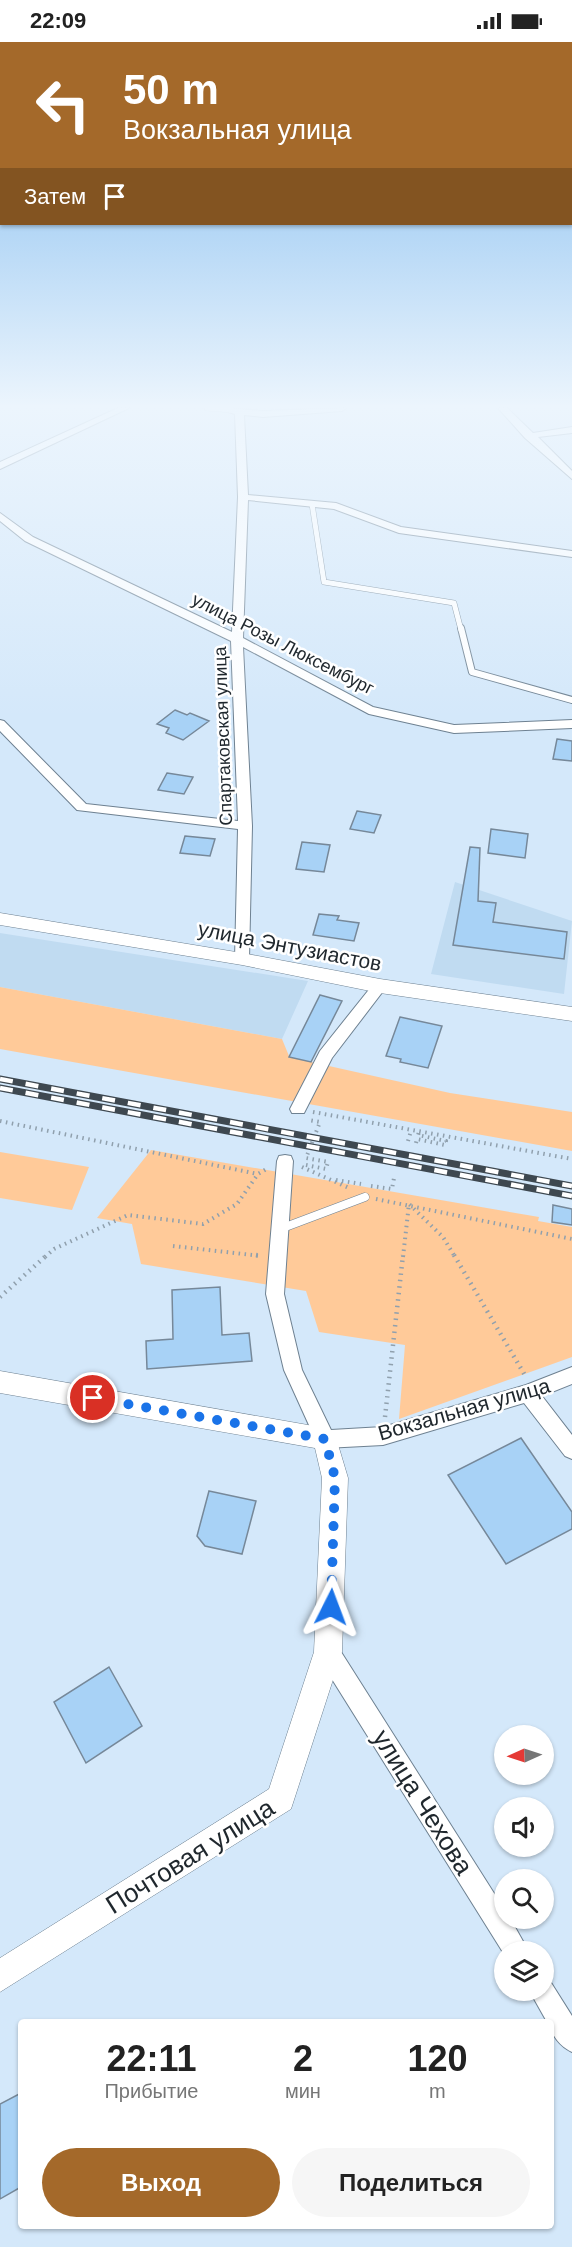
<!DOCTYPE html>
<html lang="ru">
<meta charset="utf-8">
<style>
body{margin:0;font-family:Helvetica,sans-serif;background:#f6f6f6;color:#222;height:100vh;display:flex;flex-direction:column;font-size:22px;white-space:nowrap}
*{box-sizing:border-box;margin:0}
p{font-size:20px;color:#767676}
.icon{flex:none;width:33px;height:33px;fill:none;stroke:currentColor;stroke-width:2;stroke-linecap:round;stroke-linejoin:round}
.map{position:relative;flex:1;overflow:hidden}
.drawer{position:absolute;left:18px;top:1977px;width:536px;height:210px;display:flex;flex-direction:column;background:#fff;border-radius:6px;box-shadow:0 2px 4px #0004}
.drawer>*{flex:none}
.hud{position:absolute;left:0px;top:0px;width:573px;height:183px;box-shadow:0 2px 4px #0004;background:#a4692a;color:#fff;overflow:hidden}
.needle{width:39px;rotate:267deg}
.controls{position:absolute;left:494px;top:1683px;display:grid;gap:12px}
.controls a{display:grid;place-items:center;width:60px;height:60px;border-radius:50%;background:#fff;box-shadow:0 2px 4px #0004;font-size:30px}
.pin{position:absolute;display:grid;place-items:center;width:51px;height:51px;color:#fff;margin:-26px;border:3px solid #fff;border-radius:50%;box-shadow:0 2px 6px #0007}
.me{position:absolute;width:66px;margin:-33px;rotate:3deg;stroke-linejoin:round;filter:drop-shadow(0 0 4px #0008)}
.turn{display:flex;align-items:center;gap:21px;height:126px;padding:0 24px;font-size:27px}
.turn .icon{width:78px;height:78px;stroke-width:2.5}
.turn b{display:block;font-size:42px;line-height:51px}
.then{display:flex;align-items:center;height:57px;padding:0 24px;background:#0003;gap:12px;font-size:22px}
.eta{display:flex;justify-content:space-evenly;align-items:center;height:102px;text-align:center}
.eta b{font-size:36px;font-weight:800;line-height:42px}
.button{display:flex;gap:12px;margin-top:auto;padding:12px 24px}
.button a{flex:1;height:69px;border-radius:36px;background:#a4692a;color:#fff;font-size:24px;font-weight:800;line-height:69px;text-align:center}
.button a+a{background:#f6f6f6;color:#222}
.status{display:flex;justify-content:space-between;align-items:center;height:42px;padding:0 30px;background:#fff;direction:ltr}
.status svg{height:16px;fill:currentColor}
.map>svg:first-child{display:block}
.built{fill:#c0dbf1}
.green{fill:#ffca99}
.building{fill:#a8d2f6;stroke:#768899;stroke-width:1.5}
.lines{fill:none;stroke-linecap:round;stroke-linejoin:round}
.service-far2-casing{stroke:#6e8191;stroke-width:6}
.service-far1-casing{stroke:#6e8191;stroke-width:8}
.service-casing{stroke:#6e8191;stroke-width:9}
.minor-casing{stroke:#6e8191;stroke-width:2}
.tertiary-casing{stroke:#6e8191;stroke-width:1}
.path-far1{stroke:#90a0ad;stroke-width:4;stroke-dasharray:1.5 4.5;stroke-linecap:butt}
.path{stroke:#90a0ad;stroke-width:4.5;stroke-dasharray:1.5 5;stroke-linecap:butt}
.service-far2{stroke:#fff;stroke-width:5}
.service-far1{stroke:#fff;stroke-width:6}
.service{stroke:#fff;stroke-width:8}
.minor{fill:#fff;fill-rule:evenodd}
.tertiary{fill:#fff;fill-rule:evenodd}
.rail-casing{stroke:#3e4850;stroke-width:7}
.rail{stroke:#fff;stroke-width:4.5;stroke-dasharray:13;stroke-linecap:butt}
.route{stroke:#1a73e8;stroke-width:10;stroke-dasharray:0 18}
.labels{text-anchor:middle;dominant-baseline:central;stroke-width:5;stroke-linejoin:round;paint-order:stroke}
.far-street-label{font-size:18px;fill:#1f272d;stroke:#fff}
.street-label{font-size:21px;fill:#1f272d;stroke:#fff}
.near-street-label{font-size:26px;fill:#1f272d;stroke:#fff}
</style>
<div class="status"><b>22:09</b><svg viewBox="0 0 49 12"><path d="M0 12V9h3v3zM5 12V6h3v6zM10 12V3h3v9zM15 12V0h3v12zM26 1h20v11H26zM47 4h2v5h-2z"/></svg></div>
<div class="map">
<svg width="572" height="2205" viewBox="0 0 572 2205">
<rect width="100%" height="100%" fill="#d4e8fa"/>
<path class="built" d="M455,840L572,879L564,952L431,932Z
M0,891L308,939L282,997L0,945Z"/>
<path class="green" d="M0,945L282,997L289,1014L311,1020L450,1051L572,1070V1109L0,1007Z
M151,1108L539,1175L538,1179L572,1185V1315L399,1377L405,1303L319,1290L306,1249L141,1222L132,1182L97,1176Z
M0,1110L89,1125L72,1168L0,1156Z"/>
<path class="building" d="M175,668L187,673L190,671L209,679L183,698L166,691L169,686L157,682Z
M557,697L572,699V719L553,717Z
M167,731L193,735L184,752L158,748Z
M357,769L381,773L374,791L350,787Z
M491,787L528,792L525,816L488,811Z
M185,794L215,797L210,814L180,811Z
M302,800L330,803L324,830L296,827Z
M470,805L480,806L478,859L496,861L493,880L567,890L564,917L453,903Z
M319,872L339,874L337,878L359,881L354,899L313,893Z
M320,953L342,959L311,1020L289,1015Z
M400,975L442,984L428,1026L400,1020L401,1017L386,1014Z
M553,1163L572,1167V1183L552,1180Z
M220,1245L222,1293L249,1291L252,1319L147,1327L146,1299L173,1297L172,1248Z
M521,1396L572,1470V1487L506,1522L448,1433Z
M209,1449L256,1459L242,1512L205,1504L197,1494Z
M109,1625L142,1684L86,1721L54,1660Z
M21,2051V2145L0,2157V2062Z"/>
<g class="lines">
<g class="service-far2-casing">
<path id="service-far2" d="M207,366L231,368
M312,462L324,540L454,561L461,588"/>
</g>
<g class="service-far1-casing">
<path id="service-far1" d="M461,586L472,630L572,658"/>
</g>
<g class="service-casing">
<path id="service" d="M280,1187L365,1155"/>
</g>
<g class="minor-casing">
<path id="minor" d="M118,366H129L0,427V420Z
M228,366L263,369L346,366L342,369L263,375L244,373L248,453L336,461L401,485L572,509V515L399,491L334,467L248,458L243,596L373,665L454,683L572,678V686L454,691L369,672L243,605L252,784L249,917L242,922L235,917L238,787L77,768L0,689V678L4,679L86,762L238,779L231,599L25,499L0,479V471L33,495L232,590L238,455L235,372L228,370Z
M498,366H507L533,391L572,385V391L538,395L572,429V437L525,396Z
M380,939L387,944L332,1016L304,1071H292L290,1067L320,1009L375,940Z
M285,1113L291,1114L293,1119L284,1252L302,1328L331,1388L383,1385L526,1343L572,1325V1342L542,1354L572,1393V1417L565,1414L524,1361L383,1403L325,1406L318,1403L284,1328L266,1252L277,1119L279,1114Z
M328,1599L336,1602L504,1867V1876H510L529,1910H504V1912L320,1618L317,1610L320,1602Z
M543,1936L550,1939L572,1974V2010C561,2005 550,1993 550,1980H547L529,1948H543Z"/>
</g>
<g class="tertiary-casing">
<path id="tertiary" d="M0,871L242,911L380,937L572,965V979L380,951L242,923L0,883Z
M0,1329L325,1386L334,1389L348,1436L342,1610L291,1767L0,1950V1916L269,1747L314,1610L322,1436L315,1406L0,1351Z"/>
</g>
<path class="path-far1" d="M313,1070L572,1117
M0,1079L258,1132
M408,1099L411,1089
M416,1101L417,1097L445,1103L446,1099L418,1093L419,1090
M306,1123L326,1127L328,1120L306,1116L320,1080L309,1078
M302,1125L349,1146
M336,1138L361,1142
M371,1144L392,1147L394,1136
M376,1157L572,1197
M173,1204L261,1214
M45,1215L54,1207L128,1173L203,1182L237,1162L258,1132L268,1126
M403,1215L409,1162L443,1195L455,1215"/>
<path class="path" d="M256,1213L261,1214
M454,1213L526,1335
M0,1255L47,1213
M385,1375L403,1213"/>
<use href="#service-far2" class="service-far2"/>
<use href="#service-far1" class="service-far1"/>
<use href="#service" class="service"/>
<use href="#minor" class="minor"/>
<use href="#tertiary" class="tertiary"/>
<g class="rail-casing">
<path id="rail" d="M0,1037L572,1144
M0,1046L572,1154"/>
</g>
<use href="#rail" class="rail"/>
</g>
<linearGradient id="sky" x2="0" y2="1"><stop stop-color="#79b7ee"/><stop offset="0.54" stop-color="#ecf5fd"/><stop offset="1" stop-color="#ecf5fd" stop-opacity="0"/></linearGradient>
<rect width="572" height="675" fill="url(#sky)"/>
<g class="lines">
<path class="route" d="M93,1356L325,1397L335,1436L331,1565"/>
</g>
<g class="labels">
<g class="far-street-label">
<text transform="translate(283 602) rotate(27)">улица Розы Люксембург</text>
<text transform="translate(223 694) rotate(-92)">Спартаковская улица</text>
</g>
<g class="street-label">
<text transform="translate(290 904) rotate(11)">улица Энтузиастов</text>
<text transform="translate(464 1367) rotate(-16)">Вокзальная улица</text>
</g>
<g class="near-street-label">
<text transform="translate(423 1760) rotate(58)">улица Чехова</text>
<text transform="translate(190 1814) rotate(-32)">Почтовая улица</text>
</g>
</g>
</svg>
<div class="controls">
<a><svg class="needle" viewBox="-14 -14 28 28"><path d="M0-13l5 13h-10z" fill="#e53935"/><path d="M0 13l5-13h-10z" fill="#767676"/></svg></a>
<a><svg class="icon" aria-label="sound" viewBox="0 0 24 24"><path d="M4 9h4l5-4v14l-5-4H4zM17 9q2 3 0 6"/></svg></a>
<a><svg class="icon" aria-label="search" viewBox="0 0 24 24"><circle cx="10" cy="10" r="6"/><path d="M15 15l6 6"/></svg></a>
<a><svg class="icon" aria-label="layers" viewBox="0 0 24 24"><path d="M12 4l9 5-9 5-9-5zM3 14l9 5 9-5"/></svg></a>
</div>
<div class="pin" style="left:93px;top:1356px;background:#d93025"><svg class="icon" aria-label="arrive" viewBox="0 0 24 24"><path d="M6 21V4h12l-3 4 3 4H6"/></svg></div>
<svg class="me" style="left:331px;top:1565px" viewBox="-20 -20 40 40"><path d="M0-17L14 15 0 8-14 15z" fill="#1a73e8" stroke="#fff" stroke-width="4"/></svg>
<div class="hud">
<div class="turn"><svg class="icon" aria-label="left" viewBox="0 0 24 24"><path d="M17 20v-9H6M10 6l-5 5 5 5"/></svg><div><b>50 m</b>Вокзальная улица</div></div>
<div class="then">Затем<svg class="icon" aria-label="arrive" viewBox="0 0 24 24"><path d="M6 21V4h12l-3 4 3 4H6"/></svg></div>
</div>
<section class="drawer">
<div class="eta">
<div><b>22:11</b><p>Прибытие</p></div>
<div><b>2</b><p>мин</p></div>
<div><b>120</b><p>m</p></div>
</div>
<div class="button"><a>Выход</a><a>Поделиться</a></div>
</section>
</div>
